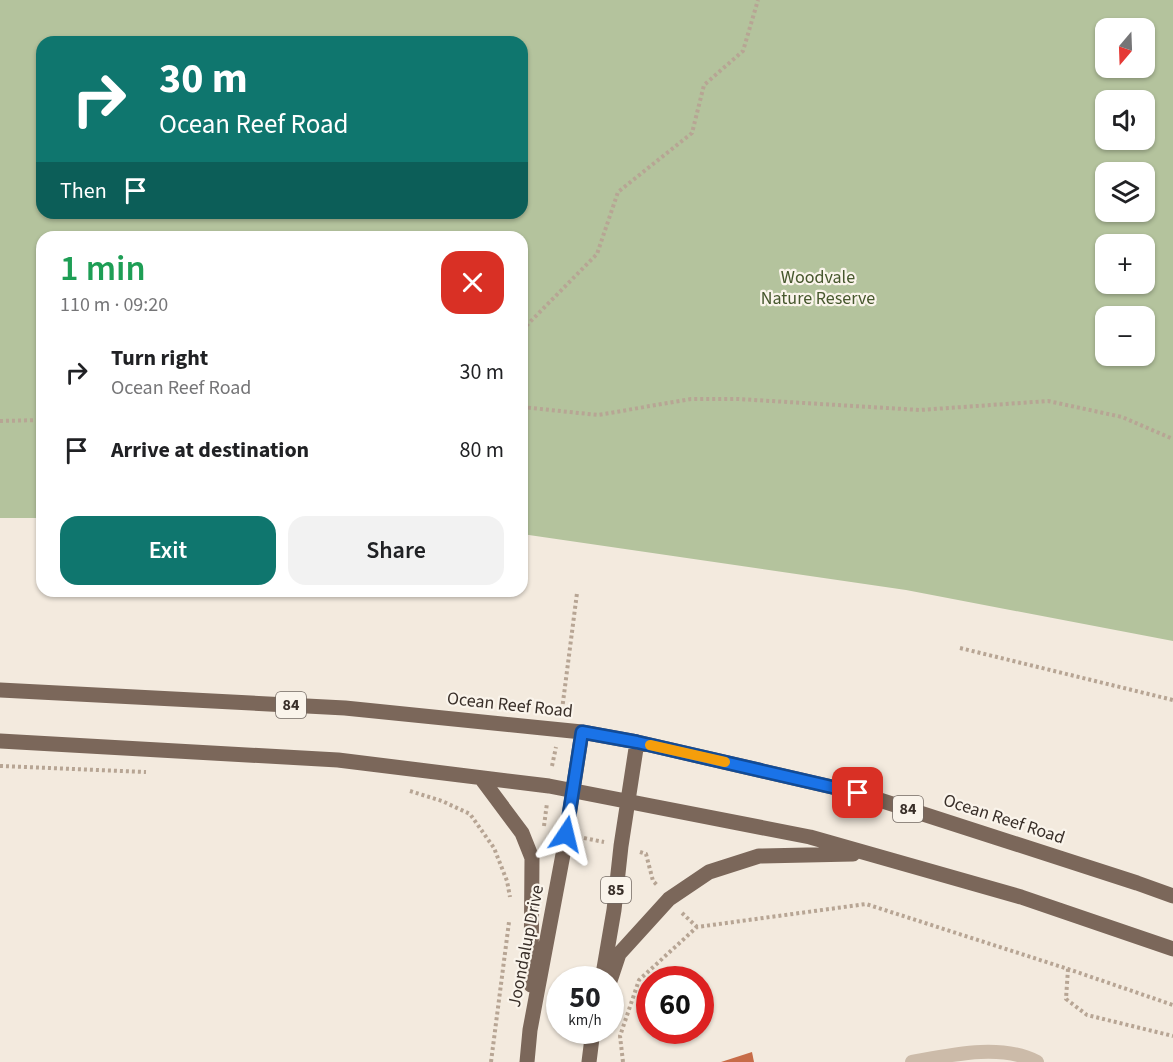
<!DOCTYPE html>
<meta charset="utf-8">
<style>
body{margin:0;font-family:"Source Sans 3",sans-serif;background:#f2f2f2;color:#202124;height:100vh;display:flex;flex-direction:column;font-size:22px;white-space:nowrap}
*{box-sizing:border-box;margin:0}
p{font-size:20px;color:#757577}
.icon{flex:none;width:33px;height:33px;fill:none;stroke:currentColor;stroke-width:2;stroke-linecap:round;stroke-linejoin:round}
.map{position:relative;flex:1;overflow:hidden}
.side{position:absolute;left:36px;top:231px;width:492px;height:366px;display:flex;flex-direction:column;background:#fff;border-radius:18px;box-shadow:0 2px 4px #0004}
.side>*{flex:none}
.banner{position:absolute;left:36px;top:36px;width:492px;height:183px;border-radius:18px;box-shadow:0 2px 4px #0004;background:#0f766e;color:#fff;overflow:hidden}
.needle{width:39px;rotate:199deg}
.tools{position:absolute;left:1095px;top:18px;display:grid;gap:12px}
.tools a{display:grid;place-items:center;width:60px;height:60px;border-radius:12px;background:#fff;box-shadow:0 2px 4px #0004;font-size:30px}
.speed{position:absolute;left:546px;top:966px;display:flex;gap:12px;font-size:30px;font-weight:700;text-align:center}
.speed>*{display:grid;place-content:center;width:78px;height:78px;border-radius:50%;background:#fff;box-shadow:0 2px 4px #0004;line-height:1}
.speed small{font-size:15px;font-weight:400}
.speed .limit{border:9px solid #d22;background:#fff;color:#111}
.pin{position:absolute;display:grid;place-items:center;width:51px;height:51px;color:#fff;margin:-26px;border-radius:12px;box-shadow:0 3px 9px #0006}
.me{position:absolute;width:66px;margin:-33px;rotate:10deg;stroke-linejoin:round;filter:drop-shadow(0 0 4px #0008)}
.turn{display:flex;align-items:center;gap:21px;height:126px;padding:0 24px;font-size:27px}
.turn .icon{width:78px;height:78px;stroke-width:2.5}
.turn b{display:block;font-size:42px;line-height:51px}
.then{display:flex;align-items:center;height:57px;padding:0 24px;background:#0003;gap:12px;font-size:22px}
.round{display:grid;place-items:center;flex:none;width:63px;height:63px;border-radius:18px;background:#f2f2f2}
.overview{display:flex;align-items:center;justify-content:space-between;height:102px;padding:0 24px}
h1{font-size:36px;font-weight:600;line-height:45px;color:#1e9e55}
.button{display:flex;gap:12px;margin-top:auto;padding:12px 24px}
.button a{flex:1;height:69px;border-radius:18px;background:#0f766e;color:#fff;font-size:24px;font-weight:600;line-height:69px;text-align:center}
.button a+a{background:#f2f2f2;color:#202124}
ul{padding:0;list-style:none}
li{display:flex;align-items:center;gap:18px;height:78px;padding:0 24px}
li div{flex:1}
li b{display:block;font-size:22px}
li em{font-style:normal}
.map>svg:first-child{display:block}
.green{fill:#b4c39d;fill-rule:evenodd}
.building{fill:#c76c48}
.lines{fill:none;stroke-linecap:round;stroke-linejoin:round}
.path{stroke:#b7a594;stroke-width:4;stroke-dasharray:3 3;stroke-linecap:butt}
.service{stroke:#ccbba9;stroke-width:14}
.primary{stroke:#7b675a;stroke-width:15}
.route-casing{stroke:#114b97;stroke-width:15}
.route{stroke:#1a73e8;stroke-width:10}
.slow{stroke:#f59e0b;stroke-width:10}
.labels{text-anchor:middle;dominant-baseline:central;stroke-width:4.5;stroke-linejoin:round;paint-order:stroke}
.shield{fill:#faf4eb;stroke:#736a63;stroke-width:1.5}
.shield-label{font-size:16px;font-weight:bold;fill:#392f29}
.park-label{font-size:18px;fill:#46572d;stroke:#faf4eb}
.street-label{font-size:18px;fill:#392f29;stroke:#faf4eb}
</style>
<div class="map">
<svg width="1173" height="1062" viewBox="0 0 1173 1062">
<rect width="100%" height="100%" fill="#f3eade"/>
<path class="green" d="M0,0H1173V641L906,590L522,534V237H42V518H0ZM1106,28H1144V68H1106ZM42,42H522V213H42ZM1106,100H1144V140H1106ZM1144,172V212H1106V172ZM1106,244H1144V284H1106ZM1106,316H1144V356H1106Z"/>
<path class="building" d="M752,1052L754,1062H721Z"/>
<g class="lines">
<path class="path" d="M522,337L527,325L597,254L618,192L692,133L704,85L743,51L758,0
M522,407L598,415L691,399H738L920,410L1048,401L1122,417L1173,439
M0,421L42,420
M960,648L1173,700
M562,710L577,593
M0,766L146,772
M552,766L556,747
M410,791L442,801L470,814L494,848L507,881L510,897
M544,826L547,803
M584,838L604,842
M640,852L646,854L653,881L657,885
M682,913L697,927
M1068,969L1066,999L1087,1015L1173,1036
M491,1062L509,922
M623,1062L620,1036L639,980L697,927L866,904L1068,969L1173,1005"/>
<path class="service" d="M912,1062C950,1055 1001,1043 1037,1062"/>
<path class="primary" d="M0,690L345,708L582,732L637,742L858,793L1137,883L1173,896
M0,741L338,760L549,786L810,837L1021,897L1173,949
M481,778L522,833L532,858L531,985
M602,980L614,910L621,846L637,742
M610,981L619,954L669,899L709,872L759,856L853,854
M527,1062L530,1030L564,849L582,732
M589,1062L593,1030"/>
</g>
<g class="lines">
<g class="route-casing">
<path id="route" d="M566,834L582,732L637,742L858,793"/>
</g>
<use href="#route" class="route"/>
<path class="slow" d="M650,745L725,762"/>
</g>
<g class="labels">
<g class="shield">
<rect x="276" y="692" width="30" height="26" rx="4.5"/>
<rect x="893" y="796" width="30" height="26" rx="4.5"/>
<rect x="601" y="877" width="30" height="26" rx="4.5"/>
</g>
<g class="shield-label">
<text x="291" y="705">84</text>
<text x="908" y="809">84</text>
<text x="616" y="890">85</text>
</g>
<g class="park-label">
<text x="818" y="277">Woodvale<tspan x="818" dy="21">Nature Reserve</tspan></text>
</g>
<g class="street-label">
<text transform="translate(510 705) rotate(6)">Ocean Reef Road</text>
<text transform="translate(1004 819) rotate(18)">Ocean Reef Road</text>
<text transform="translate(526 946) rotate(-79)">Joondalup Drive</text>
</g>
</g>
</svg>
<div class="tools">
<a><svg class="needle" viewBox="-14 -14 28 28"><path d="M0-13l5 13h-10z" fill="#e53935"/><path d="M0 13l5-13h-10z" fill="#757577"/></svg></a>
<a><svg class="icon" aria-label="sound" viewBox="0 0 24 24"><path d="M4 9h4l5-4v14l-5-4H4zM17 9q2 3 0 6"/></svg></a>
<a><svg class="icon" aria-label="layers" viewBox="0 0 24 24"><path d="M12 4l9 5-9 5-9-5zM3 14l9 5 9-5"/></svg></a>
<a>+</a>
<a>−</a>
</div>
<div class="speed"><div>50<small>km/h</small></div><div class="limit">60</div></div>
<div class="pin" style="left:858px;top:793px;background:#d93025"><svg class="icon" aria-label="arrive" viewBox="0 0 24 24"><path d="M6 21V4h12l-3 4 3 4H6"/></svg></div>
<svg class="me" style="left:566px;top:834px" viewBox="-20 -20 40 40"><path d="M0-17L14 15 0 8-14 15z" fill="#1a73e8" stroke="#fff" stroke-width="4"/></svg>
<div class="banner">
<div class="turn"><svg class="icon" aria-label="right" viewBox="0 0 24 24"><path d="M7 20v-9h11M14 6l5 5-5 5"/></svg><div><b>30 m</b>Ocean Reef Road</div></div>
<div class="then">Then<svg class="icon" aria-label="arrive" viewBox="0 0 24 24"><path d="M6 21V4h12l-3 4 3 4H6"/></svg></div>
</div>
<section class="side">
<div class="overview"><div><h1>1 min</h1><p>110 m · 09:20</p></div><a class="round" style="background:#d93025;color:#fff"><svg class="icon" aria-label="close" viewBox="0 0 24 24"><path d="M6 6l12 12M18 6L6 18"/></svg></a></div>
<ul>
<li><svg class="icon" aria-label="right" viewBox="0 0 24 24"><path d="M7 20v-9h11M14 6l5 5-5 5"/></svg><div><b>Turn right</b><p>Ocean Reef Road</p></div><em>30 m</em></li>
<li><svg class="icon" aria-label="arrive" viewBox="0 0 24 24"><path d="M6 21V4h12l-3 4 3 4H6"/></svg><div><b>Arrive at destination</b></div><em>80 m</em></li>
</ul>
<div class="button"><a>Exit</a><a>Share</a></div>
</section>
</div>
